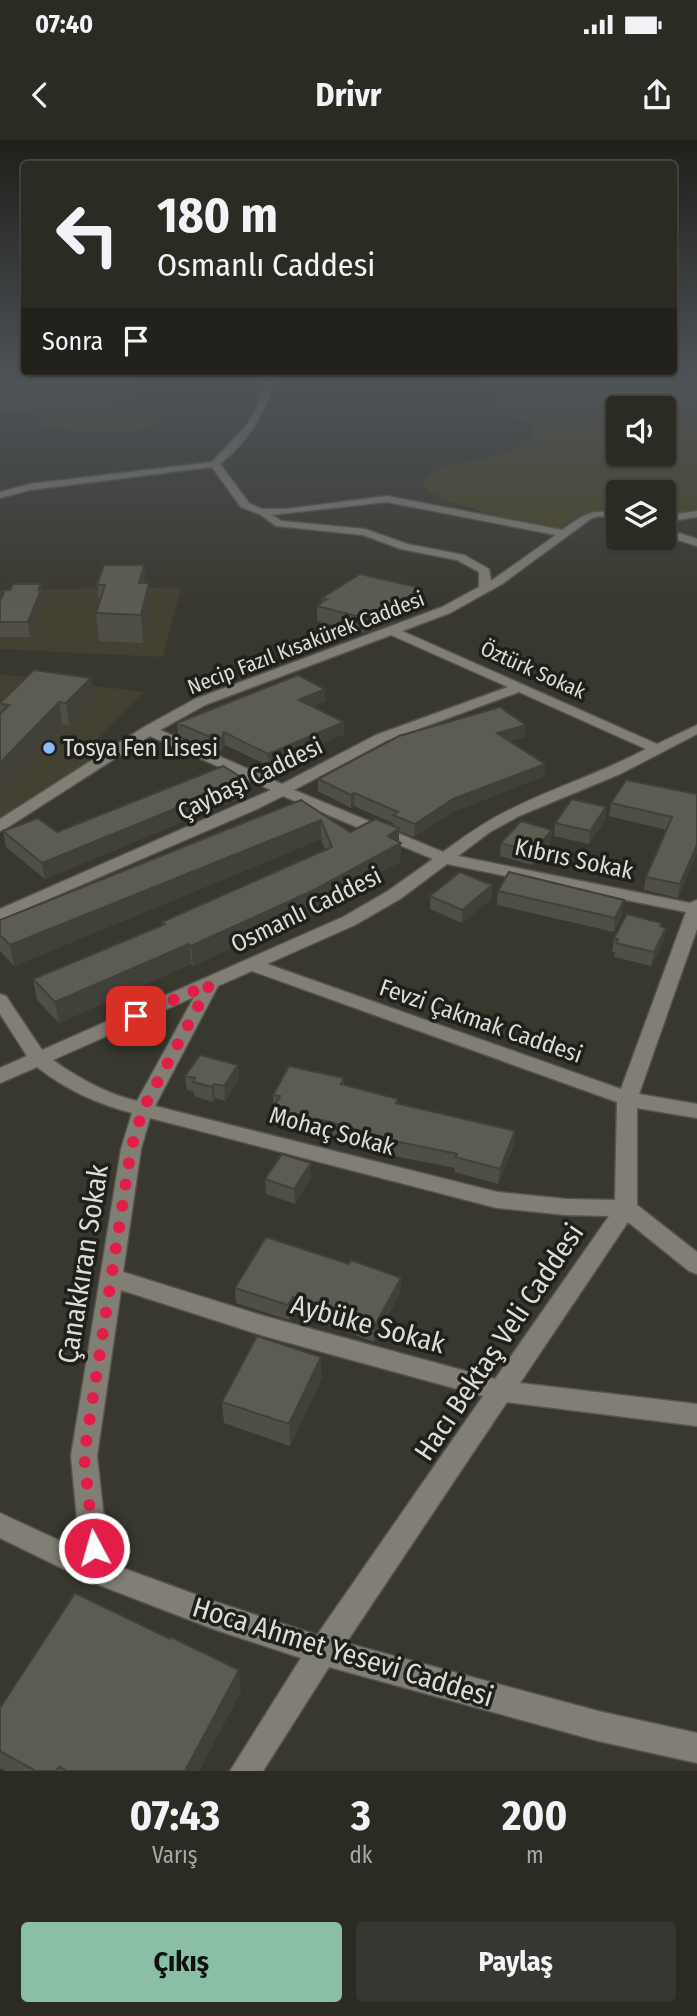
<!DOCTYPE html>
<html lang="tr">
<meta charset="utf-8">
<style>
body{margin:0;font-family:"Fira Sans Condensed",sans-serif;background:#373630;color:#f1f3f6;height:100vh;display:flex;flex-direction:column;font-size:26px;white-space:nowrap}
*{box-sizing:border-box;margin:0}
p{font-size:23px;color:#a6a7a6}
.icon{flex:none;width:38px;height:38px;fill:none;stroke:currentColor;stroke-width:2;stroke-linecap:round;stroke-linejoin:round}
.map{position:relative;height:1631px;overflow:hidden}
.sheet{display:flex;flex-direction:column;background:#2b2a23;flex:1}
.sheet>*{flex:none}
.guide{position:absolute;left:21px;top:21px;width:656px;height:214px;border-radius:7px;box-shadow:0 2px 5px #0004,0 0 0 2px #474641;background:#2b2a23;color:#f1f3f6;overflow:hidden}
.buttons{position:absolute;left:606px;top:256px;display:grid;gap:14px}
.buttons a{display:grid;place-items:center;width:70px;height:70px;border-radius:7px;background:#2b2a23;box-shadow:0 2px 5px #0004,0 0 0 2px #474641;font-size:35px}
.pin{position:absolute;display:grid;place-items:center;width:60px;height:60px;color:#fff;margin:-30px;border-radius:14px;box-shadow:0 4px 10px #0006}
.me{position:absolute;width:77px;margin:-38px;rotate:354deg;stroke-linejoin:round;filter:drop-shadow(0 0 5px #0008)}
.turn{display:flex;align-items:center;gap:24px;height:147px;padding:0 21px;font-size:32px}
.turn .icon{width:91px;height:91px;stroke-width:2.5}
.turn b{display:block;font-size:49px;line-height:60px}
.then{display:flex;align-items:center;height:66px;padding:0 21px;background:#0003;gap:14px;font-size:26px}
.eta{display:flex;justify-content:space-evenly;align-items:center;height:119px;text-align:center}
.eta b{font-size:42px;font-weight:700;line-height:49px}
.action{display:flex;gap:14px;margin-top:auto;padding:14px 21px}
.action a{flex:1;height:80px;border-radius:7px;background:#8abfa5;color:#111;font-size:28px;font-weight:700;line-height:80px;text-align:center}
.action a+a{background:#373630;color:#f1f3f6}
.status{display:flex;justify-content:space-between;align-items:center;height:49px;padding:0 35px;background:#2b2a23;direction:ltr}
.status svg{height:19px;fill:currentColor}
header{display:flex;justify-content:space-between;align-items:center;height:91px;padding:0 21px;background:#2b2a23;font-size:32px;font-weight:700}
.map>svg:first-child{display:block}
.built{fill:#434132}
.green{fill:#484426;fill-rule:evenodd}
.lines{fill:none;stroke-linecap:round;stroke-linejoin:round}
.minor-casing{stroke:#55544d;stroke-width:3}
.minor{fill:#817f75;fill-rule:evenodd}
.wall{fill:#504f47}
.shaded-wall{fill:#414039}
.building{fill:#5d5c52;stroke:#414039;stroke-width:2}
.route{stroke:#e11d48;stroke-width:12;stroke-dasharray:0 21.6}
.poi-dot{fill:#88bafc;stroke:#1f1f1b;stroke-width:2.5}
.labels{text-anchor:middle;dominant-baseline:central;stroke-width:7;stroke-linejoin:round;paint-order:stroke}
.far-street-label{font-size:21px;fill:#dddcd7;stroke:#1f1f1b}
.poi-label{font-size:24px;fill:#dddcd7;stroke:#1f1f1b;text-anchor:start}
.street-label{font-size:24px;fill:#dddcd7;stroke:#1f1f1b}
.near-street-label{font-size:28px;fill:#dddcd7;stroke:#1f1f1b}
</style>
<div class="status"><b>07:40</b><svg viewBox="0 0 49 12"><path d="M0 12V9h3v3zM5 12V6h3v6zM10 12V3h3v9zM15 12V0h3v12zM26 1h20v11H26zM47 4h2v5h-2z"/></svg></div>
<header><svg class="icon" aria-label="back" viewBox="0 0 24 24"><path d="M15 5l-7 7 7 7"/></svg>Drivr<svg class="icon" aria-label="share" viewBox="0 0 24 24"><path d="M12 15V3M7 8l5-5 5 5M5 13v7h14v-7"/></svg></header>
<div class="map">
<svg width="697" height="1631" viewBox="0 0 697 1631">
<rect width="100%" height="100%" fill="#39382f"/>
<path class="built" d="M181,447L163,517L0,509V450Z
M0,534L144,552L92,605L106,611L0,678Z"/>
<path class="green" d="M0,241H133L140,246V251L112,263L111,267L157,280L158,284C134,299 75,290 47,289L39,287V275L0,270Z
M477,241H697V370L663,375V352H618V373C592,368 579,374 559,389C514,380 470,371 428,352L423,341L441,327L500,315L534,297L531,285L509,275L496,265L501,248ZM618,268H663V313H618Z"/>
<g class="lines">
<g class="minor-casing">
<path id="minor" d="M266,241H274C265,275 247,302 220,324L249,363L262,369H286L387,356L562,390C584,374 591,369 618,373V379L599,376L592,378L502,444L450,473L402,491L657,604L697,585V594L620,634L519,676L490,692L458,716L690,763L697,760V789L639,954L697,964V978L637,968V1065L697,1112V1134L689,1131L628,1082L520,1243L697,1264V1286L507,1262L346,1503L598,1571L697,1593V1623L598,1601L329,1527L263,1631H230L301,1518L216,1490L86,1440L0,1398V1373L80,1410L71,1316L121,1009L132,973C97,964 65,949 37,927L0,943V928L27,916L0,874V854L6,856L42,910L343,777L388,751L433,719L283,656L257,669L0,780V769L271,650L150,596L5,689L0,691V679L144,587L195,559L442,467L479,447V432L457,420L401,409L363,395L276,386L261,375L241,367L212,327L30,350L0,358V352L30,344L212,322L246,286L258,265ZM387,362L556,395L491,441L489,429L464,415L407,404L365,389L282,381L271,375ZM391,495L508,547L376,595L282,644L160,590L205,565ZM519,552L646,609C601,633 552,648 507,671C484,682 464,697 443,712L294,650L386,601ZM447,724L686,772L621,949L267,824L355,785L400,759ZM252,831L617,962L615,1060L566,1059L497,1052L155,966L218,846ZM194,857L137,961C107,954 78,938 53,920ZM150,978L497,1068L566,1075L609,1076L495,1239L264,1176L123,1132L141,1009ZM121,1150L264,1196L483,1256L317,1495L216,1462L109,1423L97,1316Z
M697,371V377L663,382V376Z
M663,388L697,399V406L663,395Z"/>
</g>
<use href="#minor" class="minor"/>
</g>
<path class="wall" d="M149,443L151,470L143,503L99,501L96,473L99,463L97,445Z
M41,444L43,465L30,497H0V461L10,450Z
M421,448L420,463L392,483L364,493L317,481V466L322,462V458Z
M91,538L93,559L69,585L62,584L0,650V563Z
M325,549V561L313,566L344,582V594L269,626L225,605L221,611L214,607L209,609L178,595L177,583Z
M525,597L510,601L545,624L544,636L453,672L414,697L399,691V702L401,703L400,722L314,769L193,826L191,824L59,883L37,860L33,839L163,785L162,782L325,710L321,699L14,826L0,811V780L301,660L350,692L393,686V683L354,666L351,668L318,651V639Z
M697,654V713L678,758L644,750L646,737L667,690L609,676L611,663Z
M247,655L45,739L6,707L3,691L57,692Z
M606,667L605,680L589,704L554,696L555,683Z
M552,690L550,703L532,725L500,716L501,703Z
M492,745L491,759L462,783L430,769V756Z
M498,751L622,774L614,792L497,765Z
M661,787L666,788L663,802L651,826L614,817L615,812H612L614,798Z
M238,925L239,940L225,961L215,958L213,962L194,956V952L187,950L185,936Z
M344,938V945L398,959V964L514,1006L498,1044L454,1032L455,1028L399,1017L323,994L322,997L273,985V955Z
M311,1038L295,1064L266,1054L265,1039Z
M349,1124L401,1138L400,1153L374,1202L294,1172L289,1180L236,1163L235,1148Z
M322,1238L290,1306L224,1283L222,1262Z
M241,1551L199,1631H6L0,1628V1568Z"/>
<path class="shaded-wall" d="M144,425L147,451L149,443L151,470L143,503L139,443Z
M41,444L43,465L30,497L28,482Z
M421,448L420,463L392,483L364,493V478Z
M91,538L93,559L69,585L66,563Z
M325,549V561L299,572V560Z
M59,562L62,584L0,650V623Z
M344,582V594L269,626L268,614Z
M526,585L525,597L496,606L497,593Z
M224,592L225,605L221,611V599Z
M213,594L214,607L209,609L208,596Z
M545,624L544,636L453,672L414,697L415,684L453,659Z
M246,640L247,655L45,739L42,723Z
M354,653V666L351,668V655Z
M606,667L605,680L589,704L590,691Z
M321,680V699L14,826L10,805Z
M399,688V703H401L400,722L314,769L193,826L191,806Z
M552,690L550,703L532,725L533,712Z
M697,705V713L678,758L680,744Z
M492,745L491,759L462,783V770Z
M624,760L622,774L614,792L615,778Z
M666,788L663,802L651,826L654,812Z
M189,804L191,824L59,883L55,862Z
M238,925L239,940L225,961L224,946Z
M214,944L215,958L213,962L212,947Z
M323,980V994L322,997L321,982Z
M515,991L514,1006L498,1044L500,1029Z
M311,1023V1038L295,1064L294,1049Z
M401,1138L400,1153L374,1202V1187Z
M293,1157L294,1172L289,1180L288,1165Z
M321,1217L322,1238L290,1306L289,1284Z
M239,1530L241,1551L199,1631H185Z"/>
<path class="building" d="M104,425H144L139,443H149L141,475L96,473L105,445H97Z
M360,434L421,448L392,467L364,478L317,466L327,459L322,458Z
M13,444H41L38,450H41L28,482H0V461L5,450H10Z
M34,530L91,538L66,563L59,562L0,623V574L9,565L0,564V563Z
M298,535L325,549L299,560L344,582L268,614L224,592L221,599L213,594L208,596L177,583Z
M500,567L526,585L497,593L545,624L453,659L415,684L393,675L398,672L354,653L351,655L318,639L399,596Z
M223,626L246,640L42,723L3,691L38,678L57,692Z
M626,640L697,654V705L680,744L646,737L672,677L611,663Z
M572,659L606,667L590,691L555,683Z
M301,660L350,692L375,679L399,688L388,696L401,703L314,750L191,806L189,804L55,862L33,839L165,784L162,782L332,707L321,680L10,805L0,795V780Z
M521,681L552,690L533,712L501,703Z
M460,732L492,745L462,770L430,756Z
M509,732L624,760L615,778L498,751Z
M627,774L661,783L660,786L666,788L654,812L616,803L618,799L614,798Z
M200,915L238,925L224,946L214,944L212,947L193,942L195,938L185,936Z
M289,926L344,938L341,944L398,959L396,963L515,991L500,1029L455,1017L457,1014L399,1002L323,980L321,982L272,971L280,956L273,955Z
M282,1014L311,1023L294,1049L265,1039Z
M266,1097L349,1124L351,1120L401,1138L374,1187L293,1157L288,1165L235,1148Z
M257,1196L321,1217L289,1284L222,1262Z
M75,1453L170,1499L171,1497L239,1530L185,1631H67L59,1627L56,1631H36L0,1611V1568Z"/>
<linearGradient id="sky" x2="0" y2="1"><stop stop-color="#1f1f1a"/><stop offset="0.51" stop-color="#4e5358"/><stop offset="1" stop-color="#4e5358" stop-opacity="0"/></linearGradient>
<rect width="697" height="470" fill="url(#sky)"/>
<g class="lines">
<path class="route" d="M94,1408L84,1316L131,1009L143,969L210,844L136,876"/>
</g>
<circle class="poi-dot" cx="49" cy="608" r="7"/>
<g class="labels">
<g class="far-street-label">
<text transform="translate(306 503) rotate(-21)">Necip Fazıl Kısakürek Caddesi</text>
<text transform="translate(533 530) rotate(24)">Öztürk Sokak</text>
</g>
<g class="poi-label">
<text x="63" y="608">Tosya Fen Lisesi</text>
</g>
<g class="street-label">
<text transform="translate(250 639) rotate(-26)">Çaybaşı Caddesi</text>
<text transform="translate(574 719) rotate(12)">Kıbrıs Sokak</text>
<text transform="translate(306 770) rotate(-26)">Osmanlı Caddesi</text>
<text transform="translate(481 881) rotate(19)">Fevzi Çakmak Caddesi</text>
<text transform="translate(332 991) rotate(15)">Mohaç Sokak</text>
</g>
<g class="near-street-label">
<text transform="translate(83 1124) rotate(-81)">Çanakkıran Sokak</text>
<text transform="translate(368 1184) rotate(15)">Aybüke Sokak</text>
<text transform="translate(499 1202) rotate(-56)">Hacı Bektaş Veli Caddesi</text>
<text transform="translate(343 1512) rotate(17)">Hoca Ahmet Yesevi Caddesi</text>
</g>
</g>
</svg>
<div class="buttons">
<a><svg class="icon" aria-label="sound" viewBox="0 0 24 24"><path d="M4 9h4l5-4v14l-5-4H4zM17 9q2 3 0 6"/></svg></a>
<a><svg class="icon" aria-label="layers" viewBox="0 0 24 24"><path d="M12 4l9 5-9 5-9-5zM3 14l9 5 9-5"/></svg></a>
</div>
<div class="pin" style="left:136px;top:876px;background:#d93025"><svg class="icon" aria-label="arrive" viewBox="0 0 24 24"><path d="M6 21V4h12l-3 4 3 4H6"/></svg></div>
<svg class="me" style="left:94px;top:1408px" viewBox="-20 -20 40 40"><circle r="17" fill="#e11d48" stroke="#fff" stroke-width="3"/><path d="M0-11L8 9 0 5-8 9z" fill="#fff"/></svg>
<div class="guide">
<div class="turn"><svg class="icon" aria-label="left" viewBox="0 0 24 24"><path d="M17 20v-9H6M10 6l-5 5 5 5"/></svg><div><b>180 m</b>Osmanlı Caddesi</div></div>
<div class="then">Sonra<svg class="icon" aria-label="arrive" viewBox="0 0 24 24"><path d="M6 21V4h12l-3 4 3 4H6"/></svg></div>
</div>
</div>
<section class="sheet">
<div class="eta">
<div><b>07:43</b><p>Varış</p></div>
<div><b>3</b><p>dk</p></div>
<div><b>200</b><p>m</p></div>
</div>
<div class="action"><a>Çıkış</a><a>Paylaş</a></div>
</section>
